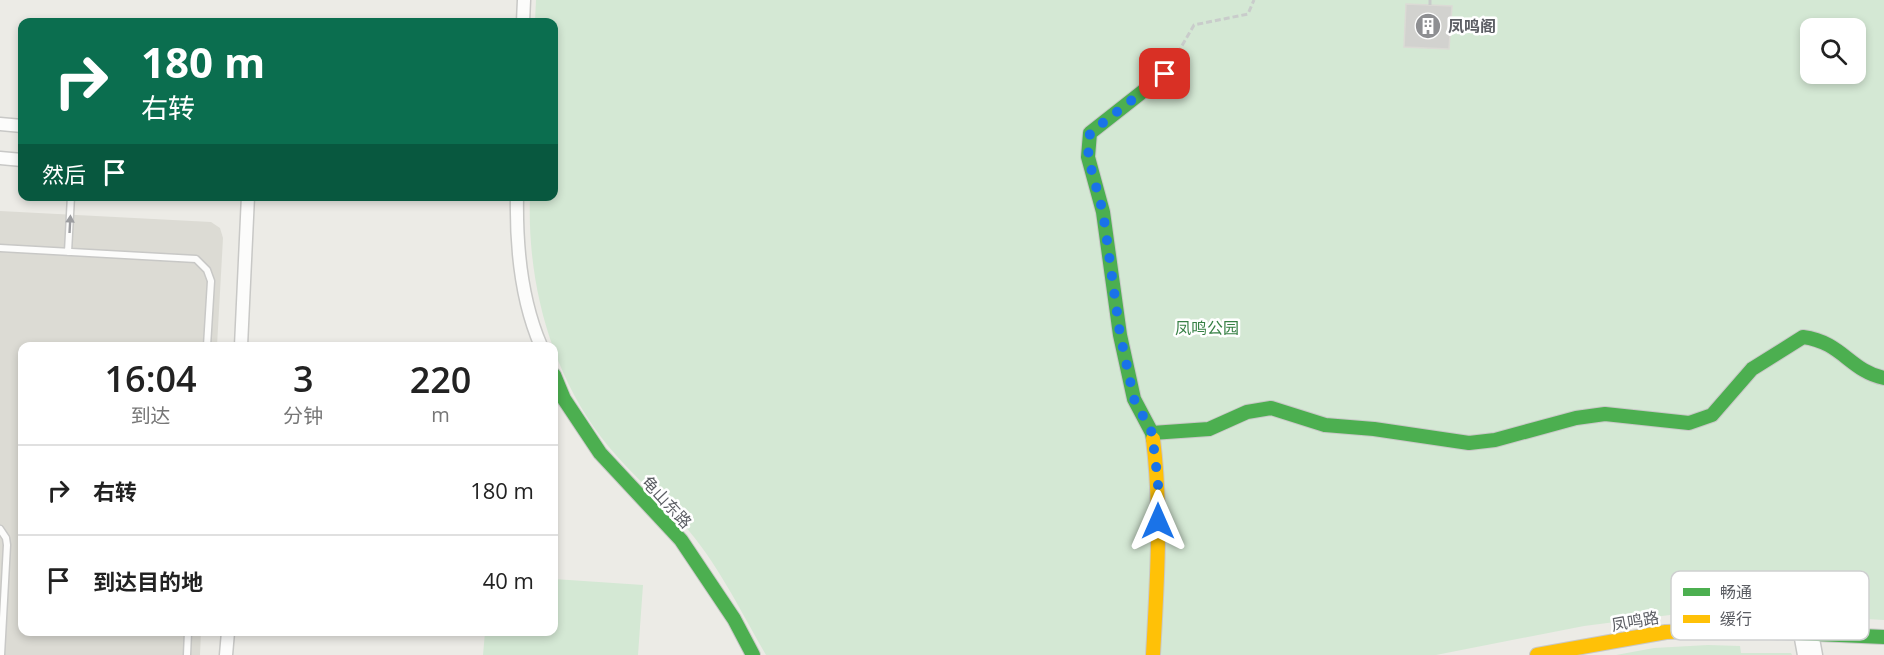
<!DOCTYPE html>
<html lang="zh">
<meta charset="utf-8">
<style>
body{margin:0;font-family:"Open Sans","Noto Sans SC",sans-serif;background:#f6f6f6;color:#222;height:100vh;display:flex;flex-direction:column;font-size:22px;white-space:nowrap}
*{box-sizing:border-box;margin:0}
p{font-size:20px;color:#767676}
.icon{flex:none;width:33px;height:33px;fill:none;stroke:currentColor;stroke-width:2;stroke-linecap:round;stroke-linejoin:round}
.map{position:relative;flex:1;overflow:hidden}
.sheet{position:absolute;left:18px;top:342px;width:540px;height:294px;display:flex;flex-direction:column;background:#fff;border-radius:12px;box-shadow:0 3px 9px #0003}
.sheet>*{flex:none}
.banner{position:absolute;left:18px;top:18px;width:540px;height:183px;border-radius:12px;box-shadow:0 3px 9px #0003;background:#0b6e4f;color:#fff;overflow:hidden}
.buttons{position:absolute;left:1800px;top:18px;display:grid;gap:12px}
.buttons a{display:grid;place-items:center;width:66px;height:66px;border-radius:12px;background:#fff;box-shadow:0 3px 9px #0003;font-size:30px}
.pin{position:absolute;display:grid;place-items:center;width:51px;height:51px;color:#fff;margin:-26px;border-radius:12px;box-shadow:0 3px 9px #0006}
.me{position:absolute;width:66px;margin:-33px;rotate:0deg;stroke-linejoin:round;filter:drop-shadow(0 0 4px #0008)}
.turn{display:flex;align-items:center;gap:21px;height:126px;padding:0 24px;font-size:27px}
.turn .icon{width:78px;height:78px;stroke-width:2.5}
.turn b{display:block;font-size:42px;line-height:51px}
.then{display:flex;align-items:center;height:57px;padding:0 24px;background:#0003;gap:12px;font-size:22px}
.eta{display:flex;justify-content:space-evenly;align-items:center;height:102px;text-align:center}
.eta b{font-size:36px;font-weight:600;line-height:42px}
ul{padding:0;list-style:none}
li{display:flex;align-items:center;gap:18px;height:90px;padding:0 24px;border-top:2px solid #e0e0e0}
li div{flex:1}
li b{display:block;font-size:22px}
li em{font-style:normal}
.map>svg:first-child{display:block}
.education{fill:#dcdbd4}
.green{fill:#d4e8d4;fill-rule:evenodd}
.building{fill:#d2d2cf;stroke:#dbdad5;stroke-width:1.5}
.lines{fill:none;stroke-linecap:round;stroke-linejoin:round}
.lane-casing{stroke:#c8c8c6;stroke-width:9}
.street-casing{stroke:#c8c8c6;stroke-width:15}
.fast-casing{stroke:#c9c8c7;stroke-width:16}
.slow-casing{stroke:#c9c8c7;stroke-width:16}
.path{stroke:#c9cccb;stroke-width:3;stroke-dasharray:6 3;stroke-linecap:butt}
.lane{stroke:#fcfcfb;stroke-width:6}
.street{stroke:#fcfcfb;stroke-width:12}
.fast{stroke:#4caf50;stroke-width:14}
.slow{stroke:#ffc107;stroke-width:14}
.oneway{fill:#9c9da0}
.route{stroke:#1a73e8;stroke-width:10;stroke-dasharray:0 18}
.labels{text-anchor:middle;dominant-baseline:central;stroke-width:5;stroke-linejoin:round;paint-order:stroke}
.poi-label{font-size:16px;font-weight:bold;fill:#5c5e64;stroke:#fff;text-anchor:start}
.park-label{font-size:16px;fill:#378045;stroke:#fff}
.street-label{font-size:16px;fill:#5c5e64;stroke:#fff}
.key{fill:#fff;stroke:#cecfd0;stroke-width:1.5}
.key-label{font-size:16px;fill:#5c5e64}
</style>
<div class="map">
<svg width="1884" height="655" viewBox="0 0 1884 655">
<rect width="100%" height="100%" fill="#ecebe6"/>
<path class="education" d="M0,211L211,222L220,228L223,238L217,346H22V632H201L200,655H0Z"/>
<path class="green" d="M536,0H1884V620L1709,610L1584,626L1436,655H766C740,610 717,562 683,524C656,494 625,469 601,437C550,369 527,281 530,197L554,196V22H535ZM1810,28H1856V74H1810Z
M554,579L643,585L638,655H483L485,632H554Z
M1708,645L1740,646L1741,653H1791L1792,655H1616L1654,648Z"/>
<path class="building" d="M1406,4L1452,6L1449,49L1404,47Z"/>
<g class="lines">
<g class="lane-casing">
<path id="lane" d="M0,248L196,259L207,270L211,281L207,346
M68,252L71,196
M0,529L6,538L7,545L1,655
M187,655L188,632"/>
</g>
<g class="street-casing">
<path id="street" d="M523,22L524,0
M0,124L22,126
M0,158L22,160
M517,196C516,247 521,300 541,346
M241,346L248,196
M1800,633L1804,655
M1812,633L1816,655
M226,655L228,632"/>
</g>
<g class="fast-casing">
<path id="fast" d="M554,375L564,399L600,453L681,540L734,619L753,655
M1152,433L1209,429L1247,412L1271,408L1325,425L1374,429L1469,443L1495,440L1576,418L1605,414L1689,423L1712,415L1752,369L1803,337C1842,342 1850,371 1884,378
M1153,439L1152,433L1134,399L1120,335L1103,212L1088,157L1090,133L1165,74
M1726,630L1884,637"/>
</g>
<g class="slow-casing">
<path id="slow" d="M1153,439C1162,511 1157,583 1153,655
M1537,655L1666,632L1726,630"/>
</g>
<path class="path" d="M1430,5V0
M1173,61L1194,25L1248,14L1254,0"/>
<use href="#lane" class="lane"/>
<use href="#street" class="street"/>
<use href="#fast" class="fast"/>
<use href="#slow" class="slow"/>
</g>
<defs><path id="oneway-solid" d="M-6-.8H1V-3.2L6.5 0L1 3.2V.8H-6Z" transform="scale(1.5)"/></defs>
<use class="oneway" href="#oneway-solid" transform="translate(70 224) rotate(-87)"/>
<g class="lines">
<path class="route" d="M1158,521V482L1152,433L1134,399L1120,334L1103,212L1088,157L1090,133L1165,74"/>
</g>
<defs>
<g id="building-disc" transform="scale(1.35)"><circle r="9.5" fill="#8e8f92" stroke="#fff"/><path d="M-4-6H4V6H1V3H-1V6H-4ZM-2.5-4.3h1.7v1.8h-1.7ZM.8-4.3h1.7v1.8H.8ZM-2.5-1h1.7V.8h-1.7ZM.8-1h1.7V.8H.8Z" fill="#fff"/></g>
</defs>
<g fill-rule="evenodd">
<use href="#building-disc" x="1428" y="26"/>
</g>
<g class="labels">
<g class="poi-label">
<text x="1448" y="26">凤鸣阁</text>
</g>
<g class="park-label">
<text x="1207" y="328">凤鸣公园</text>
</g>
<g class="street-label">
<text transform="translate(667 502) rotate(47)">龟山东路</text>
<text transform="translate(1635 621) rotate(-10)">凤鸣路</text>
</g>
</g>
<rect x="1671" y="571" width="198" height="69" rx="9" class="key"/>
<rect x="1683" y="588" width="27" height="8" fill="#4caf50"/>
<rect x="1683" y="615" width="27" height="8" fill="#ffc107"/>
<g class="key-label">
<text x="1720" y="598">畅通</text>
<text x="1720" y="625">缓行</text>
</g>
</svg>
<div class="buttons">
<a><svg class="icon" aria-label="search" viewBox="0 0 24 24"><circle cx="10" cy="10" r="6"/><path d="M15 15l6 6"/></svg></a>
</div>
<div class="pin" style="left:1165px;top:74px;background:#d93025"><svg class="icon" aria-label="arrive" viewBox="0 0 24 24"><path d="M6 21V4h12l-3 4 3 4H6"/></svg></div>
<svg class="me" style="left:1158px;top:521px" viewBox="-20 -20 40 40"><path d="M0-17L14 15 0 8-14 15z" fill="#1a73e8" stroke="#fff" stroke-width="4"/></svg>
<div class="banner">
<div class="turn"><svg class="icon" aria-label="right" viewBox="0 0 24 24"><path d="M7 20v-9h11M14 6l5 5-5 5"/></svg><div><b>180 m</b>右转</div></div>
<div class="then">然后<svg class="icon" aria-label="arrive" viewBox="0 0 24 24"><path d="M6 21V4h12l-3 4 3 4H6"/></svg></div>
</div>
<section class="sheet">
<div class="eta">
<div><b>16:04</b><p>到达</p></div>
<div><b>3</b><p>分钟</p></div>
<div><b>220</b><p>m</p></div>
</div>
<ul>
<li><svg class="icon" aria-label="right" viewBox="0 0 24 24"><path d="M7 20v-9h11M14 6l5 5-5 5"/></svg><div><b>右转</b></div><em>180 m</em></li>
<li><svg class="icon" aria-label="arrive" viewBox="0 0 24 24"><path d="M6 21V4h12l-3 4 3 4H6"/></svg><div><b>到达目的地</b></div><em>40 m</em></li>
</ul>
</section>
</div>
